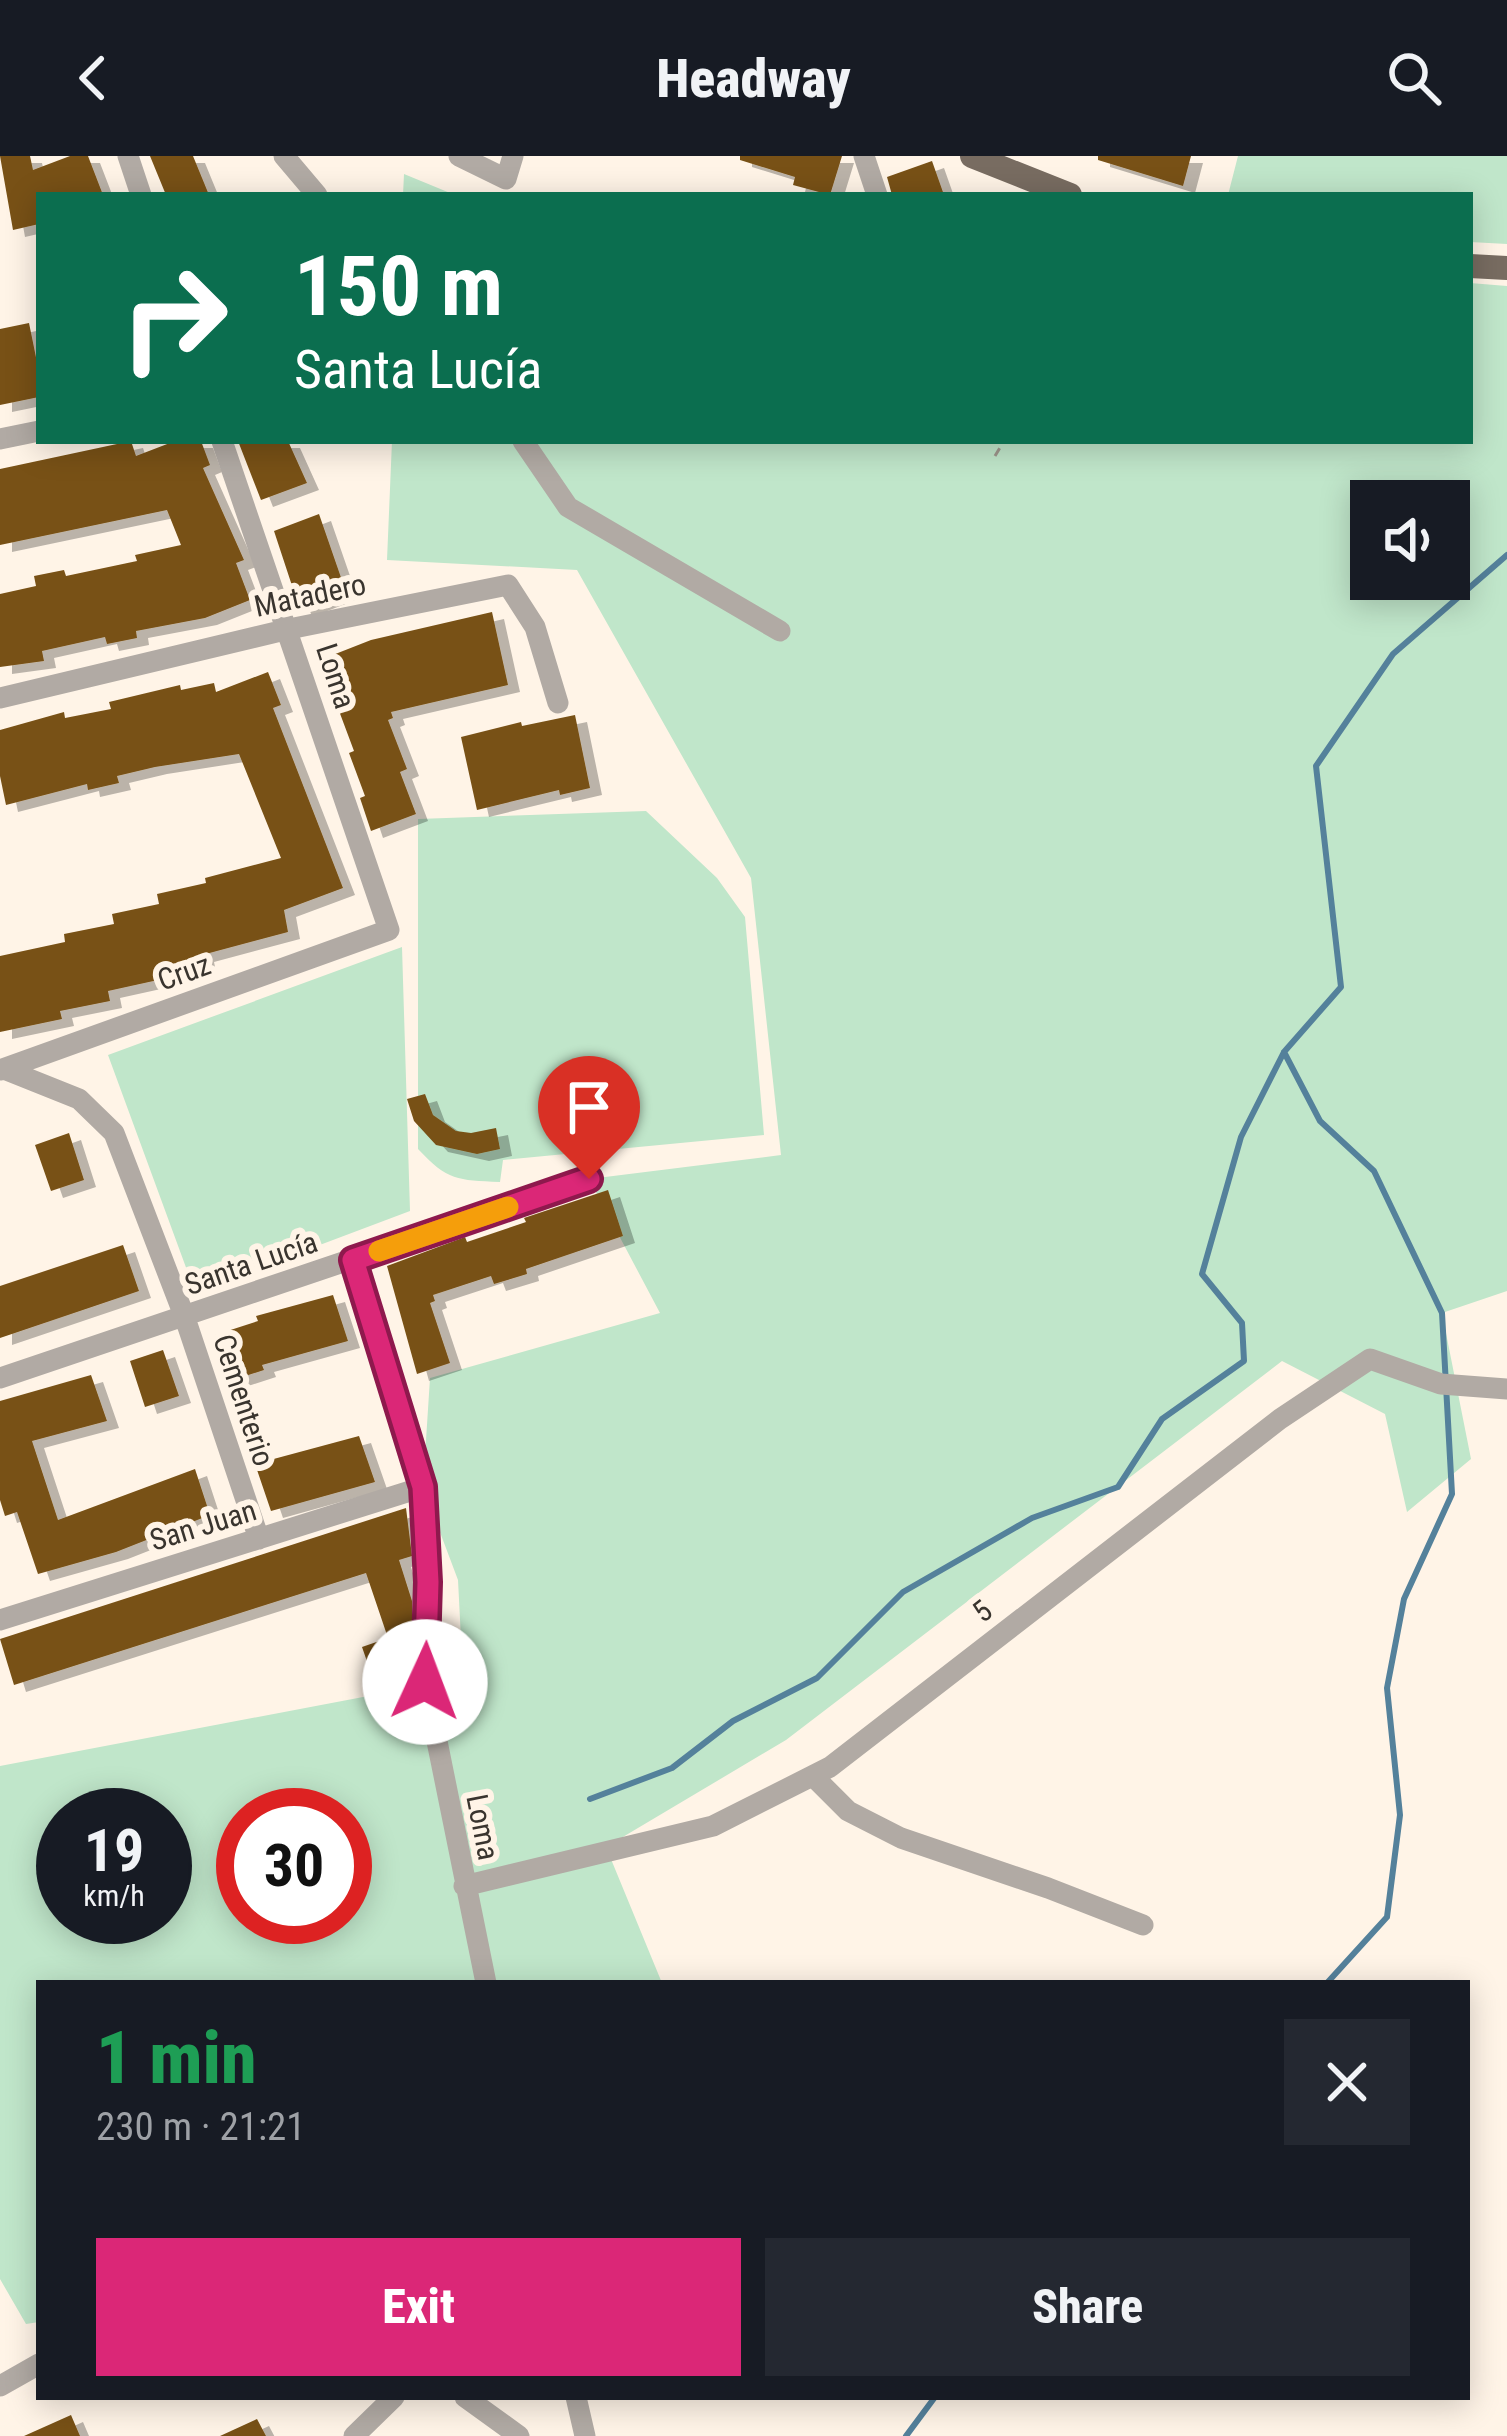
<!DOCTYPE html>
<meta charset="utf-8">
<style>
body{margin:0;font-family:"Roboto Condensed",sans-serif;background:#242831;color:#f1f3f6;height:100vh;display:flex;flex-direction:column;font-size:45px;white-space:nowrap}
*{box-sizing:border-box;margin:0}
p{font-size:39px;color:#9ea1a6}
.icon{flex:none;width:66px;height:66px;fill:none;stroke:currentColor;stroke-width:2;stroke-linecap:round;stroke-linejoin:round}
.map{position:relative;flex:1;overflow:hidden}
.sheet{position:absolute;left:36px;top:1824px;width:1434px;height:420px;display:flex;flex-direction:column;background:#171b24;border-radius:0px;box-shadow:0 6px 30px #0003}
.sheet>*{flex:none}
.guide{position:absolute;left:36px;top:36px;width:1437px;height:252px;border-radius:0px;box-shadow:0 6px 30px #0003;background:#0b6e4f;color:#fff;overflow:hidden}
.tools{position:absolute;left:1350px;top:324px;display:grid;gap:24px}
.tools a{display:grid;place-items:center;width:120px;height:120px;border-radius:0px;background:#171b24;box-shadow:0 6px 30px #0003;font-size:60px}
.speed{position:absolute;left:36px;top:1632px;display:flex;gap:24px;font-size:60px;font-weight:700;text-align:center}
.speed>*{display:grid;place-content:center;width:156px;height:156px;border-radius:50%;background:#171b24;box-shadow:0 6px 30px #0003;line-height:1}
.speed small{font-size:30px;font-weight:400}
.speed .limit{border:18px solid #d22;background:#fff;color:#111}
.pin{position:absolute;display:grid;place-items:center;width:102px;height:102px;color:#fff;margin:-123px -51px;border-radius:50% 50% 50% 0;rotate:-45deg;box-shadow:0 0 12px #0007}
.pin .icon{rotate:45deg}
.me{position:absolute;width:132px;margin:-66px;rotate:2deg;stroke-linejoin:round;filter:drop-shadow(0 0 9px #0008)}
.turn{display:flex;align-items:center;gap:42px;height:252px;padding:0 60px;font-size:54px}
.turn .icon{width:156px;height:156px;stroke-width:2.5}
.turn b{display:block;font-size:84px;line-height:102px}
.round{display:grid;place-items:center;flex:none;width:126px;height:126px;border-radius:0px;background:#242831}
.summary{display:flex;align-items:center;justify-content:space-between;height:204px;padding:0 60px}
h1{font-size:72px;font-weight:800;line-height:90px;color:#1e9e55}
.cta{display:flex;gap:24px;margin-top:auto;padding:24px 60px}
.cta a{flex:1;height:138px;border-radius:0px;background:#db2777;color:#fff;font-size:48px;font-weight:800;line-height:138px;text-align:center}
.cta a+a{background:#242831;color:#f1f3f6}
header{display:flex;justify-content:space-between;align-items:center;height:156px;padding:0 60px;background:#171b24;font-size:54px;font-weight:800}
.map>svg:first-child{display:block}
.green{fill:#c0e6ca;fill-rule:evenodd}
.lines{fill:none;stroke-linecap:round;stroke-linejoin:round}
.stream{stroke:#54819b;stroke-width:6}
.building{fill:#785115;filter:url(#shadow)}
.path{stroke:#9e968c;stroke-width:3;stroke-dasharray:9 6;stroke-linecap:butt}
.minor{stroke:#b1aaa4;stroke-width:21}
.major{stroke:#786c61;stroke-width:24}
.route-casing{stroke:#8e194d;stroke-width:30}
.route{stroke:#db2777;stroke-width:21}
.slow{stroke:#f59e0b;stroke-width:21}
.labels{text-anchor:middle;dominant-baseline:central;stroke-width:12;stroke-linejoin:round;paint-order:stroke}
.street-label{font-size:30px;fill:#39342e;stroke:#fff4e7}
</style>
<header><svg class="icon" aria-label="back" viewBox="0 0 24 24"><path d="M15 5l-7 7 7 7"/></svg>Headway<svg class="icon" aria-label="search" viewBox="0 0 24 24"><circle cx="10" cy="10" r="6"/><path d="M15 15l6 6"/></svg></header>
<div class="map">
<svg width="1507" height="2280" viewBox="0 0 1507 2280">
<defs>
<filter id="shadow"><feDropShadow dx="12" dy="7" stdDeviation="0" flood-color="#0004"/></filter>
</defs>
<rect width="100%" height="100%" fill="#fff4e7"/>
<path class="green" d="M1238,0H1507V88L1470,86V39H1228Z
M404,18L455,39H403Z
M1470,127L1507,130V1135L1442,1157L1471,1303L1407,1356L1385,1258L1282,1205L786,1584L606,1691L662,1827H39V2166L26,2168L0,2123V1610L463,1522L458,1424L423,1331L430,1222L660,1157L589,1023L781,999L751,722L577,414L387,404L392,285H1470ZM1371,345H1449V423H1371ZM63,1659H165V1761H63ZM243,1659H345V1761H243Z
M646,655L717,722L745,761L764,979L503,1004L500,1026C457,1024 448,1025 418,993V663Z
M402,791L410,1055L195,1136L108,899Z"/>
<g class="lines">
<path class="stream" d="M1284,896L1320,965L1374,1015L1442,1157L1452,1338L1404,1443L1387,1532L1400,1659L1387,1761L1327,1827
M590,1643L672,1612L733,1565L817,1522L903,1436L1032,1362L1118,1331L1162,1263L1244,1205L1242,1167L1202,1118L1241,981L1284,896L1341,831L1316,610L1393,498L1507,399
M906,2280L935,2241"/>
</g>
<path class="building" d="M0,0H30L33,14L70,0H88L103,39H39V68L13,74Z
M150,0H193L209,39H166Z
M740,0H842L830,39L793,29L795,21L740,4Z
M1098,0H1191L1183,30L1098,4Z
M932,5L944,39H892L887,21Z
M29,167L39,216V241L0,249V173Z
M131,285L136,300L175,285H201L210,309L203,312L244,404L236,407L250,444L205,462L136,475L137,482L107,488L105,481L42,495L44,505L0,511V438L36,430L34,420L64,414L66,420L137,405L135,399L181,389L167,354L0,389V313Z
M238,285H288L307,327L261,344Z
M319,358L346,436L300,454L274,375Z
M492,456L508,529L391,556L393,562L388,564L407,613L400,616L416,658L371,675L360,642L365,640L349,597L354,595L320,504L371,484Z
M268,516L281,549L273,552L343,732L284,754L288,776L202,799L203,804L156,814L158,824L108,835L110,845L60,855L62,863L0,876V800L65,786L64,778L114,768L112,758L159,748L157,738L206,727L205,722L281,702L239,598L155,611L117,620L119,627L88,634L87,628L6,649L0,620V574L64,556L65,562L111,553L109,546L180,529L181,534L214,527L216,536Z
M575,559L590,632L560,639L559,634L477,654L461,581L521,566L522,570Z
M425,938L433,959L456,975L471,977L496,972L500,993L477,998L436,989L414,965L407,943Z
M69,977L84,1024L51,1035L35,989Z
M608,1034L623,1080L526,1113L527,1118L494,1128L491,1120L433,1139L435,1145L430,1147L450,1207L417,1218L387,1110L465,1081L467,1086L526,1066L524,1062Z
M123,1089L139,1135L0,1182V1130Z
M333,1139L348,1185L262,1209L264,1214L230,1225L215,1179L258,1165L256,1160Z
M163,1194L179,1240L145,1251L130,1205Z
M91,1219L107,1265L32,1285L58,1364L195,1313L210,1359L116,1396L38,1418L17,1356L5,1360L0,1344V1245Z
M359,1280L375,1326L271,1355L255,1308Z
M406,1352L412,1400L399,1404L412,1445V1476L396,1481L410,1526L378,1537L362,1491L388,1482L366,1417L14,1529L0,1483Z
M71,2259L80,2280H24Z
M257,2263L266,2280H220Z"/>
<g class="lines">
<path class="path" d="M995,300L1004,285"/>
<path class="minor" d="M128,0L141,39
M284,0L317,39
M459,0L506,23L513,0
M864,0L877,39
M0,283L39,275
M523,285L568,351L780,475
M0,542L289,473L508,429L535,471L558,547
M4,913L79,943L114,977L185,1162L259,1383
M0,914L389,774L222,285
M353,1104L423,1331L428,1427L425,1526L486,1827
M0,1222L589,1023
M0,1464L423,1331
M813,1620L848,1655L901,1682L1048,1732L1143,1769
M464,1730L713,1670L830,1611L1280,1263L1370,1203L1441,1228L1507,1233
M0,2230L39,2208
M465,2241L519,2280
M576,2241L585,2280
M354,2280L394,2241"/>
<path class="major" d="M972,0L1070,39
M1470,110L1507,112"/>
</g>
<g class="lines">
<g class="route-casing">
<path id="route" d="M425,1526L428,1426L423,1331L353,1104L589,1023"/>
</g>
<use href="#route" class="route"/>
<path class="slow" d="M379,1095L508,1051"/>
</g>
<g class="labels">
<g class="street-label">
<text transform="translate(310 439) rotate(-12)">Matadero</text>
<text transform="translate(336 520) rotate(72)">Loma</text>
<text transform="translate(184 816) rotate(-20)">Cruz</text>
<text transform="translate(251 1107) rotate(-19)">Santa Lucía</text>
<text transform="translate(244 1244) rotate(72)">Cementerio</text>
<text transform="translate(203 1369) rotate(-17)">San Juan</text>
<text transform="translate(982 1455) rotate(-38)">5</text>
<text transform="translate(483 1671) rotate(79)">Loma</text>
</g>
</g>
</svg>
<div class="tools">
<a><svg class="icon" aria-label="sound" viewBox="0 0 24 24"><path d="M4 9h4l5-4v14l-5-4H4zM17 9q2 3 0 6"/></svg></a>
</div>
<div class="speed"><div>19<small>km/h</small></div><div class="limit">30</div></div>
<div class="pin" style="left:589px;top:1023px;background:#d93025"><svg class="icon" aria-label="arrive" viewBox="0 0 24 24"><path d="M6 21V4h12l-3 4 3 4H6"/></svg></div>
<svg class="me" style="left:425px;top:1526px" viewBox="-20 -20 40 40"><circle r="19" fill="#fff"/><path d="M0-13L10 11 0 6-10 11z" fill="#db2777"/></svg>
<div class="guide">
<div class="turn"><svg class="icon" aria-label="right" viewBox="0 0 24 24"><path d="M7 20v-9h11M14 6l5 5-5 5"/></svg><div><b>150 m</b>Santa Lucía</div></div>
</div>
<section class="sheet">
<div class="summary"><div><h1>1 min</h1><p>230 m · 21:21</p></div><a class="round"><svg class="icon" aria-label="close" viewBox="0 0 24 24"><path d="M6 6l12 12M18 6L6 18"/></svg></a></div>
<div class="cta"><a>Exit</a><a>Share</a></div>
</section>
</div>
